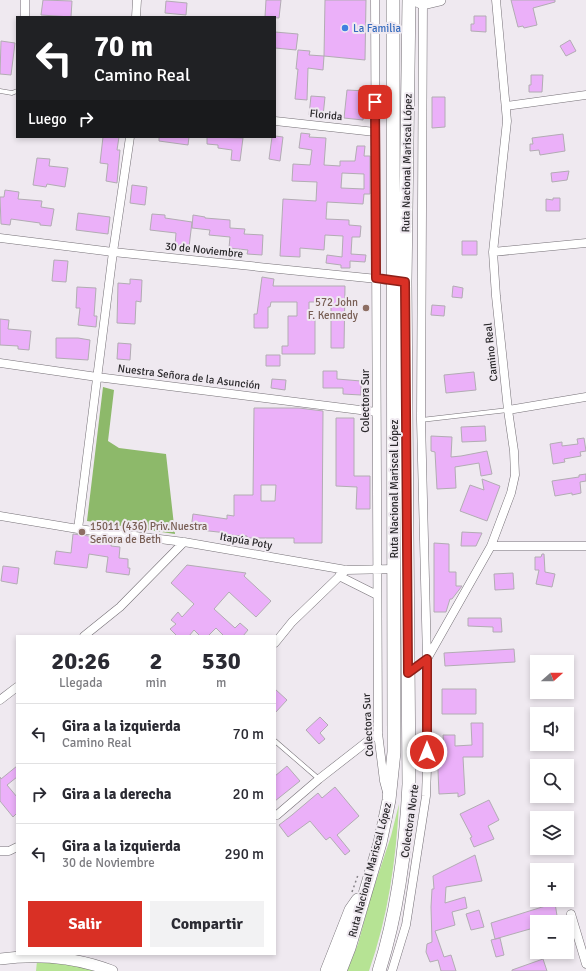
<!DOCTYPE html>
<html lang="es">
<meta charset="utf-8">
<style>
body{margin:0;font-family:Signika,sans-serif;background:#f2f2f3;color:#2b2b33;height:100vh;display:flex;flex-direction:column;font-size:15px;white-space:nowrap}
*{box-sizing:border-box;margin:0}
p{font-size:13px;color:#7c7c81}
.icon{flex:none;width:22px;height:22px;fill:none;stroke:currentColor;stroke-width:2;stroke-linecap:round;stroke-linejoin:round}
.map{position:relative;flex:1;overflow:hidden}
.side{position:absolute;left:16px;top:635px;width:260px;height:320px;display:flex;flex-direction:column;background:#fff;border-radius:0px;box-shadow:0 2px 6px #0003}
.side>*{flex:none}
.top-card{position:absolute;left:16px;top:16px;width:260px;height:122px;border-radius:0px;box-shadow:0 2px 6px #0003;background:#202124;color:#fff;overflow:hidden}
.needle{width:26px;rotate:69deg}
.fabs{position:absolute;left:530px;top:655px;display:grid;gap:8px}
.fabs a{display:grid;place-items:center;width:44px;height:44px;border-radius:0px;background:#fff;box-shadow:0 2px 6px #0003;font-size:20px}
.pin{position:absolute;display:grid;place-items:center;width:34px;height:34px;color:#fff;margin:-17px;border-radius:8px;box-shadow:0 2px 6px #0006}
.me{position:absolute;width:44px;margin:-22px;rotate:0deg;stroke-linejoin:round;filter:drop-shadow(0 0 3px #0008)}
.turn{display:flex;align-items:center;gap:14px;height:84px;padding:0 12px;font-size:18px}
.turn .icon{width:52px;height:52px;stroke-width:2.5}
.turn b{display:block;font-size:28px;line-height:34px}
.then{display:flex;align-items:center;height:38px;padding:0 12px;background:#0003;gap:8px;font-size:15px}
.eta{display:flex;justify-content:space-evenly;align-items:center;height:68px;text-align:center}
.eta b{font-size:24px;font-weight:800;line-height:28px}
.button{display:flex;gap:8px;margin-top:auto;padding:8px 12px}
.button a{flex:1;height:46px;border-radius:0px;background:#d93025;color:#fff;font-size:16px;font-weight:800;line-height:46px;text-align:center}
.button a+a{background:#f2f2f3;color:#2b2b33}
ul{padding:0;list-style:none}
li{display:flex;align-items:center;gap:12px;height:60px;padding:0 12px;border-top:1px solid #e1e1e2}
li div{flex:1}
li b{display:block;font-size:15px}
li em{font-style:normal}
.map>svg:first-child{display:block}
.green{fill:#b6e394}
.forest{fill:#8db96a}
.building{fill:#ebb0f9;stroke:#b2acb3;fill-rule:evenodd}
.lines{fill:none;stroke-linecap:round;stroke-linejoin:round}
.service-casing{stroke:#757076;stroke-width:5}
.minor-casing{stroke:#757076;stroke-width:9}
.secondary-casing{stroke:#757076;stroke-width:12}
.trunk-casing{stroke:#757076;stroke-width:14}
.path{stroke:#868287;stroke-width:1.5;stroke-dasharray:2 3;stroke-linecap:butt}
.service{stroke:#fff;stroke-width:4}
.minor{stroke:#fff;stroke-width:8}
.secondary{stroke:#fff;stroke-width:11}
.trunk{stroke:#fff;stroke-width:13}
.route-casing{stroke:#8d1f18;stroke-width:10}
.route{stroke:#d93025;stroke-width:7}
.shop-dot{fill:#3f7fe0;stroke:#efe9f0;stroke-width:1.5}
.education-dot{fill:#8d6e63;stroke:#efe9f0;stroke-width:1.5}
.labels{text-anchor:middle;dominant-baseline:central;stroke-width:4;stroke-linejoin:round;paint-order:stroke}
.shop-label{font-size:11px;fill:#366cbe;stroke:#efe9f0;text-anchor:start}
.street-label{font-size:11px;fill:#2a282b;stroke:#efe9f0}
.education-label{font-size:11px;fill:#785e54;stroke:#efe9f0;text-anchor:end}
</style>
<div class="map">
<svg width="586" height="971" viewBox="0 0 586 971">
<rect width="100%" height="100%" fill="#efe9f0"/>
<path class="green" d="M399,804C396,860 388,917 369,971H347L358,944L371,896L391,836Z
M37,961L68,963L100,971H36Z"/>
<path class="forest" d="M103,387L114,390L108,441L119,448L166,454L175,534L87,521Z"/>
<path class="building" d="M43,0L72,1L71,17L41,15Z
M266,0H281L279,18L265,17Z
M325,0H366L365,60L324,56L323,70L308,68L307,100L295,99L298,69H296L298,50L310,51L309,55L324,56Z
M511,0H555V2L533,8L537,25L524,28L523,26L518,27Z
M166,1L187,3L186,15L165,13Z
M474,16H486V32L471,31V24H474Z
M275,32L298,34L296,50L275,48Z
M570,40L576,51L566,56L560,46Z
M1,41L15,43L11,75L0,74Z
M531,75H543L542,92H529V85H531Z
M347,90L366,91L363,120L344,118Z
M311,96L325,97L323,116L309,115Z
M432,97H445V127L432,128Z
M301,133L310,134L309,137L326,138L324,165L340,166V161H355L357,146H365L364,156H370V194H364L363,204L327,202L326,219L349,220V225L361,226L360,237H352L351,254L366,255L365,262L350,261V268H341V265L326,263L327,255L342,257L343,236L325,235L324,250L300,248V257L280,256L283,199L316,201L317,182L292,181L293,164L310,165L312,150L299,148ZM342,173L364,174V189L341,188Z
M563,134L565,151L540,155L539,150L530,151V144H533L532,138Z
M275,136L283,137L280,161L269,159L272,137H275Z
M103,137H119L117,150H120L117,183L106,181L108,164L100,163Z
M159,137H189L188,145L159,141Z
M207,137L243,138L240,161L231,160L232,150L218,148V145L207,144Z
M37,158L50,159L49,166L68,168L65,187L47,184L46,187L33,185Z
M569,171L567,180L552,182L551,173Z
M132,185L147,187L145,205L130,203Z
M5,190L19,192L18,199L42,201L41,207L54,209L51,226L40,225V223L11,219L10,225L1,224L0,197H4Z
M553,198H560V211H546V199L553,200Z
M78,213L110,217L108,234L76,230Z
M152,214L165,215V218L192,222L189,247L175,245L176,233L150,230Z
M193,215L205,217V218L230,220V228L245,229L244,234L263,235L262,255L247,254L248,250L229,248L230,237L209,235L210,230L192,228Z
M462,241H477V255H462Z
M54,260L68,261L66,282L52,281Z
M262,277L274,279L273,286H345L344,348H331V302H309V316H315V354H282V346H288V316H297V302H271L270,307H268V328H254V314H257Z
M130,279L142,280L141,302L136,301L135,324L117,323L118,283L130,284Z
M453,286L463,288L462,298L452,297Z
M77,287L96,288L94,316H97L96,327L78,325L80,308H76Z
M432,305L445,306L444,316L431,315Z
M0,319L9,320L8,329L31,331L29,350L18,349V346L0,345Z
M56,338H78L90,340L88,360L56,358Z
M118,343L131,344L130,360L117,359Z
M266,355H280V366H266Z
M323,371H337V379L361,381V395L343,394V388H323Z
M474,372L476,390L446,393L444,375Z
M272,379L286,380L285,390L271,388Z
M254,408H299L323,411L322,543H294V538H247V536L227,535V533L191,529L193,514L227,519V515L234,516V495H253ZM261,485H276L275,501H261Z
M336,418H354V476H370V509H356L357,487L336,486Z
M485,426L486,441L462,442L461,427Z
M431,436L452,437L451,457L461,456L487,451L492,474L481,476L479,463L455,467L456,488L437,489L435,452L431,451Z
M584,438L586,451L580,452L581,456L564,459L565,462L553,464L550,444L562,442V446L578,444L577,439Z
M586,474V481L580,482L581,493L572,495V493L555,496L552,481L579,477V475Z
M482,479L500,486L487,521L460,511L470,485L484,490Z
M462,532L482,533L476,546H461Z
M73,534L112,539L111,546L120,547L119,558L128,559V568H130L129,575L106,572L108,557L89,554L87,568L54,564L56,551L71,553Z
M434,543L449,544V572H456V586H462L452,599H450L446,612H434Z
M542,554H544L545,572L555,574L552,587L536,584L539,570H535V557H541Z
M187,565L246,573L244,576L271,601L256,617L229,592L214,609L235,628L240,623L248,630L243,636H224L216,628L208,636H200L194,630L189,636H177L170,629L176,624L171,620L178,612L182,617L194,604L171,583Z
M3,566L19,568L17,584L1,581Z
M513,573L514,589L495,590L494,574Z
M468,618H501L502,632H493V627L468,626Z
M514,649L515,662L445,666L444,653Z
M275,689L287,700L275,713Z
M442,689H476V714H442Z
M320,717L328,725L320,733L325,739L319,744L306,730Z
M471,723H483V757H463L465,794L458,797V793L439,794L437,747H444L443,735H455V746L472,745Z
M17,766V777L7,785L17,797V813L13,817L0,801V777L1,779Z
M287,766L300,781L275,801V776Z
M335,787L359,816L337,835L350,851L345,855L330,837L326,840L310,821L288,837L279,825L292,815L318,793L322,798Z
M489,800L499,820L488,826L494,839L474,847L470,838L472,837L460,814Z
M475,855L482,881L446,887L445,903L465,897L467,908L452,912L455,925L435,931L444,957L451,955L456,971H441L438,960L430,962L426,952L427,944L432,942L431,907L432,889H434L433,876Z
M555,903L558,922H537V927L495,939L491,923Z
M479,910L484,927L471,930L466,914Z
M500,938L504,955L496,957L491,940Z
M543,959L547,971H512V970Z"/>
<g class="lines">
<g class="service-casing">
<path id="service" d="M0,91L12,93L17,91
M421,420L508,410
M275,741L319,779"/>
</g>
<g class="minor-casing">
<path id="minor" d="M375,0L378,733L384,781L387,792
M25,17V0
M136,17L137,0
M506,106L586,95
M275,121L375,132
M0,238L113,252L397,281
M493,252L586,243
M0,363L97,377L376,412
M508,410L586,397
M0,516L78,529L184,542L346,570L394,569
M78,529L113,252L130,137
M491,546H586
M339,576L377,595
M84,636L120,607L184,542
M275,643L292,622L346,570
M408,673L427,659L491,546L511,493L515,475L514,451L508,410L496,296L493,252L507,121L496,0
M0,700L17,687
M277,815L319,779L378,733
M0,851H9L17,847
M571,914L586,964
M392,971L406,925L426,796L427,768V659L421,420L423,0"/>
</g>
<g class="secondary-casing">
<path id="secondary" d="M415,0L423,4L440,0
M0,959C38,954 76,957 112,971"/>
</g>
<g class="trunk-casing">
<path id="trunk" d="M327,971L351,910L358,900
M340,971L349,948L380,843L389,800L394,752L393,0
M379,971C398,911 406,847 409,784L405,282L409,0"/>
</g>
<path class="path" d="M352,892L358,875"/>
<use href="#service" class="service"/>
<use href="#minor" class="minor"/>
<use href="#secondary" class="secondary"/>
<use href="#trunk" class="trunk"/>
</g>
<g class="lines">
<g class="route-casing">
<path id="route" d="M375,102L376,278L405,282L408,673L427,659V752"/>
</g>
<use href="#route" class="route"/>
</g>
<circle class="shop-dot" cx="345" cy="28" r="4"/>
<g class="education-dot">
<circle cx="366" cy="308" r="4"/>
<circle cx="82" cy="532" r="4"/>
</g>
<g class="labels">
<g class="shop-label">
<text x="353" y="28">La Familia</text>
</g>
<g class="street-label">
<text transform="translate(326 115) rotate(6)">Florida</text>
<text transform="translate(407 163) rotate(-89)">Ruta Nacional Mariscal López</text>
<text transform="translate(204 250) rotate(6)">30 de Noviembre</text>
<text transform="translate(491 352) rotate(-96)">Camino Real</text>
<text transform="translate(189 377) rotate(7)">Nuestra Señora de la Asunción</text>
<text transform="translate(365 401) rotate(-90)">Colectora Sur</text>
<text transform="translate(394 489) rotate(-90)">Ruta Nacional Mariscal López</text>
<text transform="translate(246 541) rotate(10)">Itapúa Poty</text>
<text transform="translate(368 725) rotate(-93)">Colectora Sur</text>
<text transform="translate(410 821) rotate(-82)">Colectora Norte</text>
<text transform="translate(370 870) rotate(-75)">Ruta Nacional Mariscal López</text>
</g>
<g class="education-label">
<text x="358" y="302">572 John<tspan x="358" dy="13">F. Kennedy</tspan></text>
<text x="90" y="526" text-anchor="start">15011 (436) Priv.Nuestra<tspan x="90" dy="13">Señora de Beth</tspan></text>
</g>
</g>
</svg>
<div class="fabs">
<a><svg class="needle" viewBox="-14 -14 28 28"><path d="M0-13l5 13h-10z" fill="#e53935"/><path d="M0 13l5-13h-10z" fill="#7c7c81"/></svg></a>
<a><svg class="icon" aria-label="sound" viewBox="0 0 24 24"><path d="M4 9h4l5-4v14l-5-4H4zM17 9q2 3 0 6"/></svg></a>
<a><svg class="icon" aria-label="search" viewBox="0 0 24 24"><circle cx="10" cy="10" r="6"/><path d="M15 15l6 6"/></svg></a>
<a><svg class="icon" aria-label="layers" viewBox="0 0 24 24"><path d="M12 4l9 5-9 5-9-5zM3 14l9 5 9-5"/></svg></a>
<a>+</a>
<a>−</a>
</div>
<div class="pin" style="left:375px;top:102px;background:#d93025"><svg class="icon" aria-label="arrive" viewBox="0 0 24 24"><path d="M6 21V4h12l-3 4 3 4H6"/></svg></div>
<svg class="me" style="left:427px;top:752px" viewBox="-20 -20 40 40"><circle r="17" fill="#d93025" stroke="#fff" stroke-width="3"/><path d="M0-11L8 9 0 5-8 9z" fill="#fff"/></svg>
<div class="top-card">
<div class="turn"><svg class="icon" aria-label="left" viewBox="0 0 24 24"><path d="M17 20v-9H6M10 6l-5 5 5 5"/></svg><div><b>70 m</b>Camino Real</div></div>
<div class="then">Luego<svg class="icon" aria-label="right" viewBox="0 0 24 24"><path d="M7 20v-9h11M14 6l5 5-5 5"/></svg></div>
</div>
<section class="side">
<div class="eta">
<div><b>20:26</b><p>Llegada</p></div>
<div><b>2</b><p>min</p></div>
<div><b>530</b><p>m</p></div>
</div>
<ul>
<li><svg class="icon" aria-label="left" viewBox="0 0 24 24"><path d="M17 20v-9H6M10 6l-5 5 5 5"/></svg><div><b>Gira a la izquierda</b><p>Camino Real</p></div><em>70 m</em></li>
<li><svg class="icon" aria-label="right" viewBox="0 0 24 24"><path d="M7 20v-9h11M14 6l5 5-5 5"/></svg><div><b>Gira a la derecha</b></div><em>20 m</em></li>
<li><svg class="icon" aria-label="left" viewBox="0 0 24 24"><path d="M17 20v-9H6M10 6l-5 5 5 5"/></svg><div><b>Gira a la izquierda</b><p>30 de Noviembre</p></div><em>290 m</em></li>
</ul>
<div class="button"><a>Salir</a><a>Compartir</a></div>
</section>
</div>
